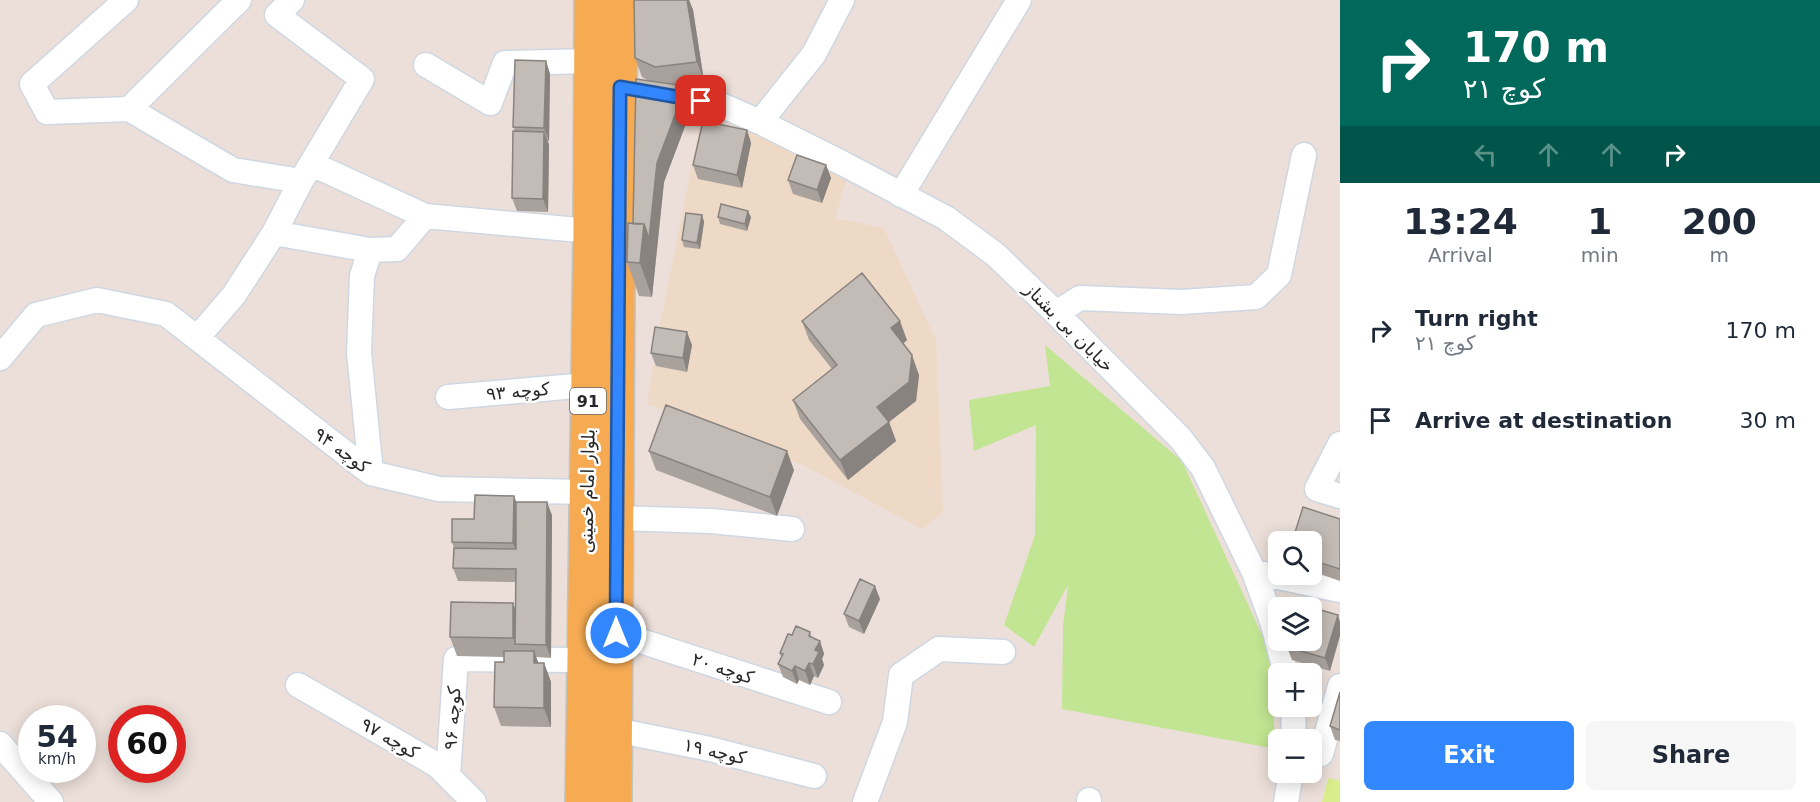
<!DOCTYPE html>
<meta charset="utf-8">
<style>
body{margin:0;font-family:"DejaVu Sans","Noto Sans Arabic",sans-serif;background:#f6f6f7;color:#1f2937;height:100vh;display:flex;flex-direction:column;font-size:22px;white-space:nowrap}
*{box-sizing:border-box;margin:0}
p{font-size:20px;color:#747a83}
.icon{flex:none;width:33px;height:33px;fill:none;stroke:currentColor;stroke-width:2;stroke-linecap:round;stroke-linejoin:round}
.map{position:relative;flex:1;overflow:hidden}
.sheet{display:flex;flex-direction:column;background:#fff;width:480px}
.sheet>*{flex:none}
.banner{background:#00695c;color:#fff;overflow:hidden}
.controls{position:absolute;left:1268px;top:531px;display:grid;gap:12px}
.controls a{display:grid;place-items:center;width:54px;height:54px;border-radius:9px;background:#fff;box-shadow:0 3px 15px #0003;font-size:30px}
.speed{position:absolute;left:18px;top:705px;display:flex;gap:12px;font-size:30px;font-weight:700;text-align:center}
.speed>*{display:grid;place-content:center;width:78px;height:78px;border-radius:50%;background:#fff;box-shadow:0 3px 15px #0003;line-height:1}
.speed small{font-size:15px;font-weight:400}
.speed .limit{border:9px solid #d22;background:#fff;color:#111}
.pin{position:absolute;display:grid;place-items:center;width:51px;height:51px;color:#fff;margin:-26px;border-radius:12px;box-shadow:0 3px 9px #0006}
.me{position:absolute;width:66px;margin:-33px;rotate:0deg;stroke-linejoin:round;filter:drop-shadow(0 0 4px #0008)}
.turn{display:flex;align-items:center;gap:21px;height:126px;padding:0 24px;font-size:27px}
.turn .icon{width:78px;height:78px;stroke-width:2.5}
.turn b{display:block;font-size:42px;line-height:51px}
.lanes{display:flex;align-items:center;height:57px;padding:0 24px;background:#0003;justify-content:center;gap:30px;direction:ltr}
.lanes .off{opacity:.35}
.eta{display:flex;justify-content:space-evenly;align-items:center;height:102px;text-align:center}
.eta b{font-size:36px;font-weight:800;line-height:42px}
.primary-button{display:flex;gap:12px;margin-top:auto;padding:12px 24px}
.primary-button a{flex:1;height:69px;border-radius:9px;background:#3287ff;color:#fff;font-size:24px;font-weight:800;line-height:69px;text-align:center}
.primary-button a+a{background:#f6f6f7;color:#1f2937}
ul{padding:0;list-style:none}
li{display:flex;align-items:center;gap:18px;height:90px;padding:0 24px}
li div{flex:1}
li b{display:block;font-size:22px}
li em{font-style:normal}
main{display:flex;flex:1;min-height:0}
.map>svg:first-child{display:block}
.education{fill:#eed9c7}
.grass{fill:#c1e592}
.pitch{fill:#daed8d}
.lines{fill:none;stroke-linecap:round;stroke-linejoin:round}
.minor-casing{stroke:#ced7e2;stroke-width:27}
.primary-casing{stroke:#c3c3c3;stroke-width:36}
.minor{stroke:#fff;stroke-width:24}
.primary{stroke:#f6ab53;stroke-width:33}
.wall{fill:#a8a19c}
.shaded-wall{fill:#88837f}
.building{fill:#c3bbb5;stroke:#88837f;stroke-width:1.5}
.route-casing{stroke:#2058a6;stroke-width:15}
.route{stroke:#3287ff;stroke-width:10}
.labels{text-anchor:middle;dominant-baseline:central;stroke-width:5;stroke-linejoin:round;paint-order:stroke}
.shield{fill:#fff;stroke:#686868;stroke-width:1.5}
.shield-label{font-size:16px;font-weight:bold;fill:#282828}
.street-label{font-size:18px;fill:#282828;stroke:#fff}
</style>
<main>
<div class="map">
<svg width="1340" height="802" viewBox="0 0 1340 802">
<rect width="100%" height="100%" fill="#ecdfd9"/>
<path class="education" d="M702,114L754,132L847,179L835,218L884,228L936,340L943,512L922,529L803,465L647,404L657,340Z"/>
<path class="grass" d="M1045,345L1182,461L1268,648L1276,749L1062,709L1063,626L1068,585L1034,647L1004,625L1035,535L1036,425L974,451L969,400L1050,386Z"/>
<path class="pitch" d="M1328,778L1340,781V802H1322Z"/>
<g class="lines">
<g class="minor-casing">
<path id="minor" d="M126,0L32,84L47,112L129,109L233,170L301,181L274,233L370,250L397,249L425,216L590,231
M292,0L277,15L362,79L301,181
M426,65L490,103L505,63L592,61
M661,94L721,105L760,122L844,164L946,218L996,255L1056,313L1181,439L1203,468L1254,572L1273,624L1286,674
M129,109L239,0
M760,122L814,54L842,0
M312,164L425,216
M901,195L1019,0
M370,250L362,276L359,352L371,473
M1056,313L1080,298L1181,302L1256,297L1279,275L1304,155
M197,338L234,295L274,233
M0,358L36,315L97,300L166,314L371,473L439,489L587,492
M448,397L588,385
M1340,444L1317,489L1340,496
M617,518L711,521L792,529
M1254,572L1340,590
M616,633L829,702
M298,685L437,765L474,802
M1293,706L1294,740
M615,730L710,749L814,776
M0,744L51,802
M1321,754L1340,686
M448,776L456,659L584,660
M865,802L895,722L901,675L939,649L1003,652
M1089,802V800
M1286,802L1291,772"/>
</g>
<g class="primary-casing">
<path id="primary" d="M582,802L590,231L591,0
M615,802L619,119L622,0"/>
</g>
<use href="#minor" class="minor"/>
<use href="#primary" class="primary"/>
</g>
<path class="wall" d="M634,0H689L693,10L704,81L677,85L693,105L664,182L652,297L639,296L627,262L633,224L649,81L642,77L635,58Z
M546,61L550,74L549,141H548L549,145L548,212L517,211L512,198L515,131L513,127Z
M747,130L751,143L742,188L698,179L693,165Z
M826,165L831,178L822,203L793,194L788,180Z
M702,215L704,222L700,249L684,247L682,240Z
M718,217H751L747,231L720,224Z
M802,321L907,340L903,344L919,375L916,401L889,422L896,441L848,480L800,419L793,400L832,369L809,340Z
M692,345L687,372L656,366L651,353Z
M649,451L794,470L777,516L656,470Z
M514,496L516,502L552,515L551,658L536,657L538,663H544L551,682V727L501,726L494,707L504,662V657L457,656L450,637L513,603L515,609V582L458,581L453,568L454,548L452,542L474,519Z
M1340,519V581L1311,571V542Z
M880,599L864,634L849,627L844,614Z
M1338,615L1330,671L1292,660L1287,647Z
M810,632L812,638L820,641L824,654L822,659L824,665L818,678L814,676L810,685L799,680L797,684L783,677L778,664L781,657L780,653L792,635Z
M1340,692V741L1335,740L1330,726Z"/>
<path class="shaded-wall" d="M687,0H689L693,10L704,81L697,62Z
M546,61L550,74L549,141L544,128Z
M686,86L693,105L664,182L652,297L640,263L644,224L657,163Z
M747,130L751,143L742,188L737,175Z
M544,132L549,145L548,212L543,199Z
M826,165L831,178L822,203L817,190Z
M748,211L751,217L747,231L745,224Z
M702,215L704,222L700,249L697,243Z
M900,321L907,340L898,348L891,328Z
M687,332L692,345L687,372L683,358Z
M912,355L919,375L916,401L889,422L896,441L848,480L840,460Z
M787,451L794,470L777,516L770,497Z
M514,496L521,515L520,563L513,543Z
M547,502L552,515L551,658L546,645Z
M875,586L880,599L864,634L859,621Z
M513,603L520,622L515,644L513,638Z
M1338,615L1340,622V636L1330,671L1325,658Z
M820,641L824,654L822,659L824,665L818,678L813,664L815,650Z
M534,651L541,670L534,663Z
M544,663L551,682V727L544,708Z
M809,663L814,676L810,685L805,671Z
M795,666L799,680L797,684L792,671Z"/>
<path class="building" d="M634,0H687L697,62L655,67L635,58Z
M515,60L546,61L544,128L513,127Z
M636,79L686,86L657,163L649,239L644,224H633Z
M703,121L747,130L737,175L693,165Z
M513,131L544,132L543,199L512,198Z
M797,155L826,165L817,190L788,180Z
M721,204L748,211L745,224L718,217Z
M686,213L702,215L697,243L682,240Z
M628,223L644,224L640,263L627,262Z
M862,273L900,321L891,328L912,355L909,382L877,407L889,422L840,460L793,400L837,365L802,321Z
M655,327L687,332L683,358L651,353Z
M666,405L787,451L770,497L649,451Z
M475,495L514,496L513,543L452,542V519H474Z
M516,502H547L546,645L515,644L516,569L453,568L454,548L516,549Z
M1303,507L1340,519V569L1311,560V542H1292Z
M860,579L875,586L859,621L844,614Z
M451,602L513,603V638L450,637Z
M1300,604L1338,615L1325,658L1287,647L1289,640H1311V608H1299Z
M796,626L810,632L809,636L820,641L815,650L819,652L813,664L809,663L805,671L795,666L792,671L778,664L783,654L780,653L788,634L792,635Z
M504,651H534V663H544V708L494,707L495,662H504Z
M1340,692V730L1330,726Z"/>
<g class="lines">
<g class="route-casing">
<path id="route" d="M616,633L620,87L701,101"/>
</g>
<use href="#route" class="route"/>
</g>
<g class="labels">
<rect class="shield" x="570" y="388" width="36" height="26" rx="4.5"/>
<g class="shield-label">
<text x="588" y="401">91</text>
</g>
<g class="street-label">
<text transform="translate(1069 327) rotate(45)">خیابان بی بشناز</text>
<text transform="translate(518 391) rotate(-5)">کوچه ۹۳</text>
<text transform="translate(342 450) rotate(36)">کوچه ۹۴</text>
<text transform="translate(587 491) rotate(-89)">بلوار امام خمینی</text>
<text transform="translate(723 668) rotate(18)">کوچه ۲۰</text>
<text transform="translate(452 718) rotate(-86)">کوچه ۹۶</text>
<text transform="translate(390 738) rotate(30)">کوچه ۹۷</text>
<text transform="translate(715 751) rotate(13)">کوچه ۱۹</text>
</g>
</g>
</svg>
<div class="controls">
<a><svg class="icon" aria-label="search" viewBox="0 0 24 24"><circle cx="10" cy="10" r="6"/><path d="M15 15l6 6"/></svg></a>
<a><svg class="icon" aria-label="layers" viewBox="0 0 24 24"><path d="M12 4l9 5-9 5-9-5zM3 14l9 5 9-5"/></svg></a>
<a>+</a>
<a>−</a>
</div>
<div class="speed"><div>54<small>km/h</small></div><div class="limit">60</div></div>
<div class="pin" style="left:701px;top:101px;background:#d93025"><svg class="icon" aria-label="arrive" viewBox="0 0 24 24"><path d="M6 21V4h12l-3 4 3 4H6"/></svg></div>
<svg class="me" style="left:616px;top:633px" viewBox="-20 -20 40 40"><circle r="17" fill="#3287ff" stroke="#fff" stroke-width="3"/><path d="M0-11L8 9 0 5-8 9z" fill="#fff"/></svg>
</div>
<section class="sheet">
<div class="banner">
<div class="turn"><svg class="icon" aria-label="right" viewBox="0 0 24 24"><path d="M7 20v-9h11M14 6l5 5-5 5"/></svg><div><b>170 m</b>کوچ ۲۱</div></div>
<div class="lanes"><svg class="icon off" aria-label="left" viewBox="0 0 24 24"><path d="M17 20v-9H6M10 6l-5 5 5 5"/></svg><svg class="icon off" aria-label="ahead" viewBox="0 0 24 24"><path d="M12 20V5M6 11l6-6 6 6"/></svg><svg class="icon off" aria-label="ahead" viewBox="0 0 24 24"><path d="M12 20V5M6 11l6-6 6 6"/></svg><svg class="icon" aria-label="right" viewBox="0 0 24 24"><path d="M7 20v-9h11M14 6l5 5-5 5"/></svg></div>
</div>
<div class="eta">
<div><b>13:24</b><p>Arrival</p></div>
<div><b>1</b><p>min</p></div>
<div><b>200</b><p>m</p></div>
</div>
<ul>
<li><svg class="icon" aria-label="right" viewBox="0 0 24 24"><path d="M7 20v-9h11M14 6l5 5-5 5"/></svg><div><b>Turn right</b><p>کوچ ۲۱</p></div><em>170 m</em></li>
<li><svg class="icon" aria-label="arrive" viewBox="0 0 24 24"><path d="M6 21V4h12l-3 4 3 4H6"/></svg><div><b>Arrive at destination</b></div><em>30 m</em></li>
</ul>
<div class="primary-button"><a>Exit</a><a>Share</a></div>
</section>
</main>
